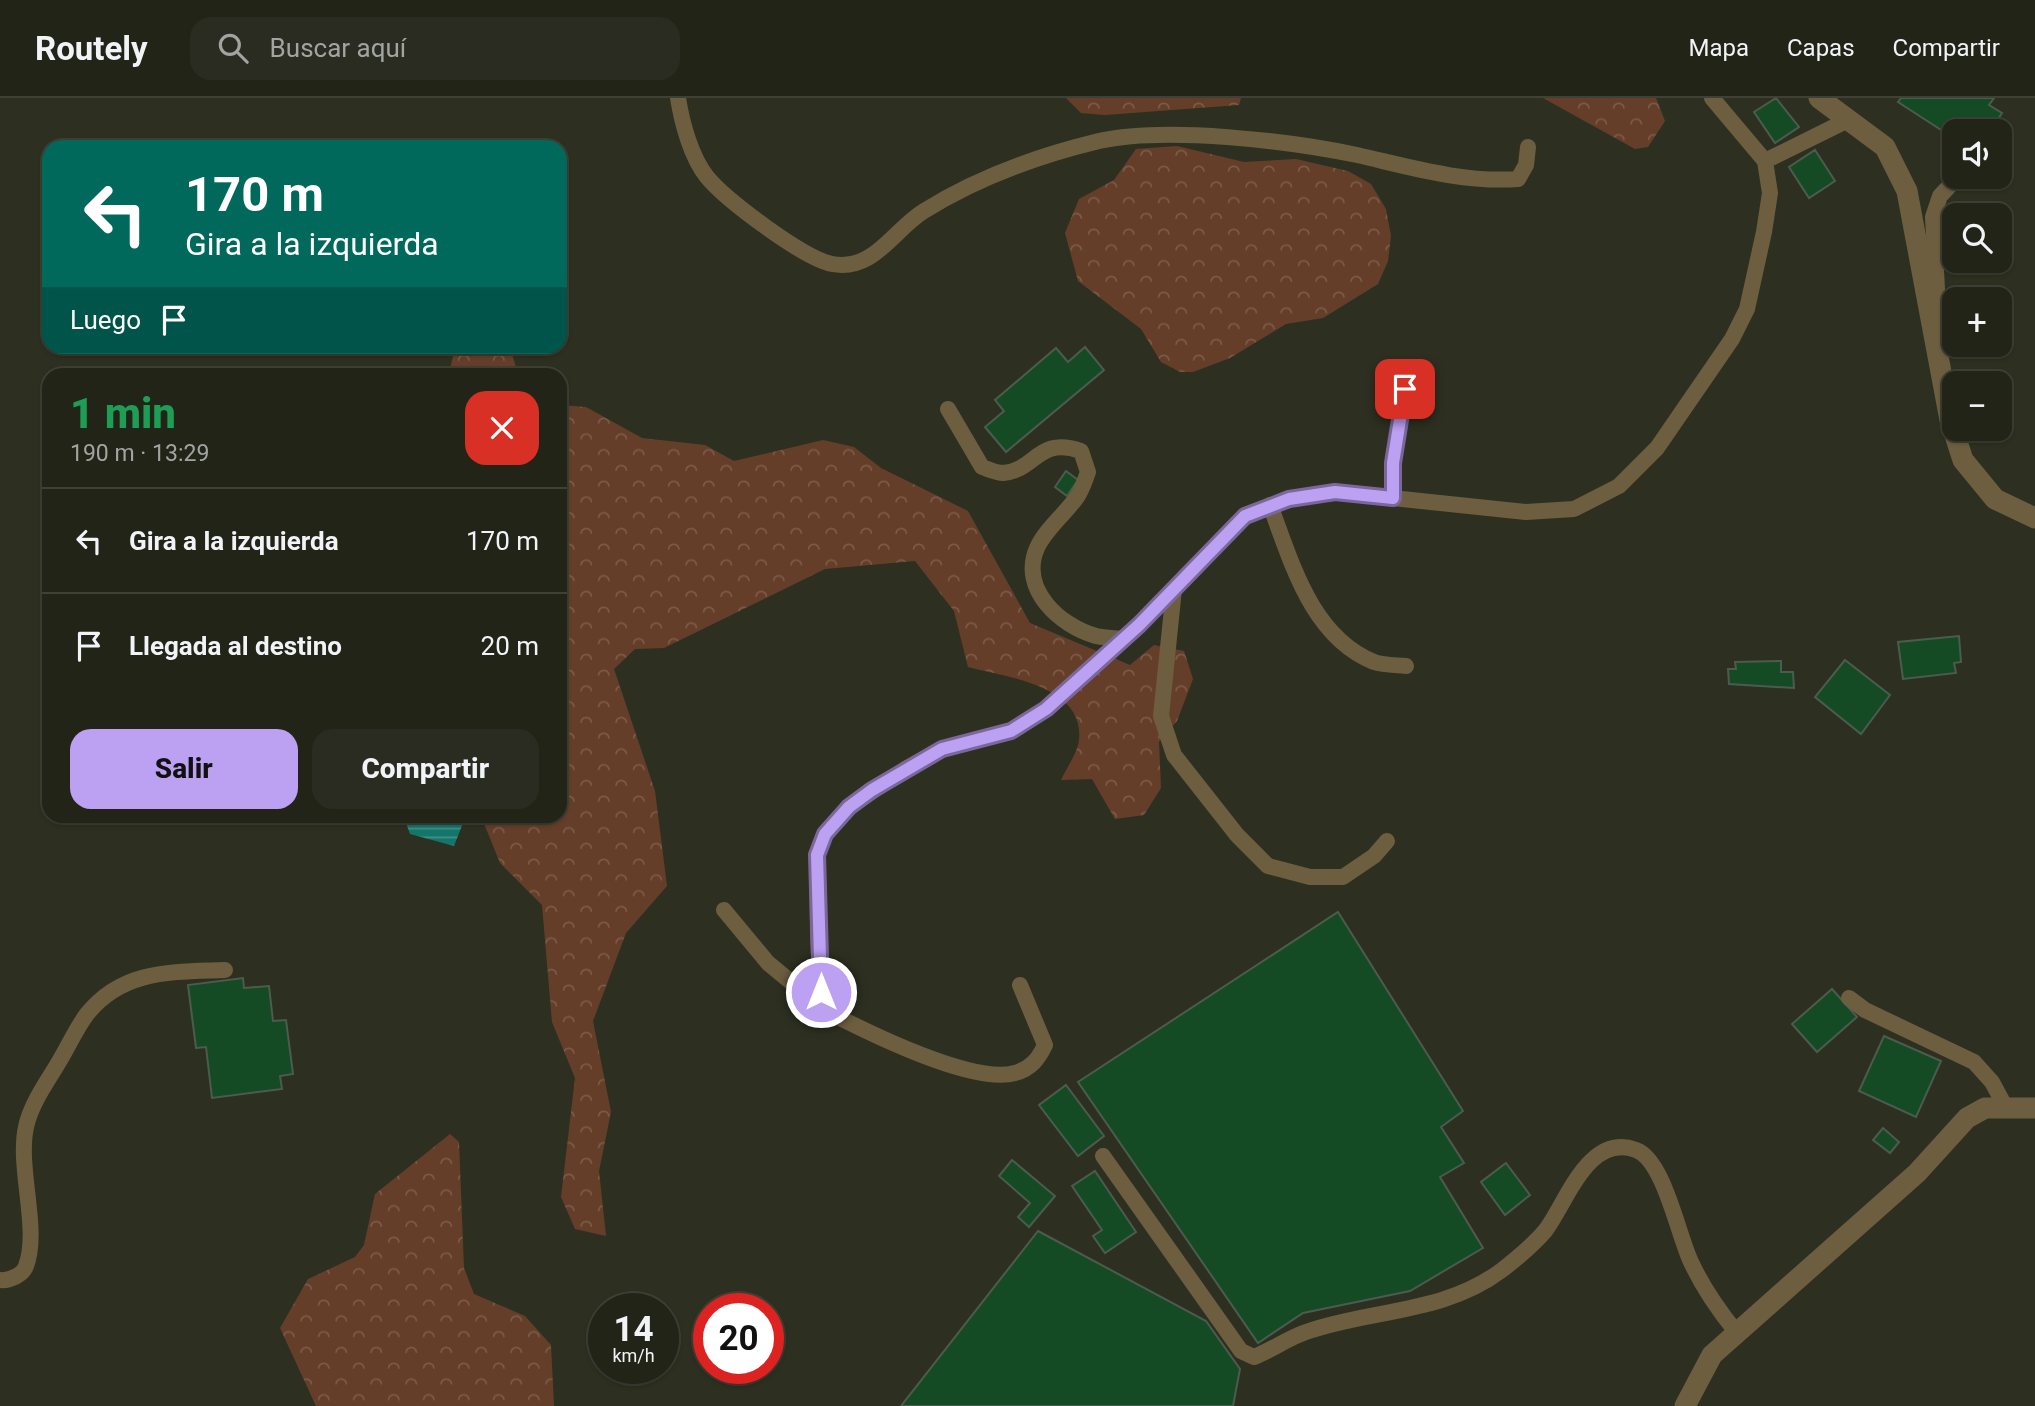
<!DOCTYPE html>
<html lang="es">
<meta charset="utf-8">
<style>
body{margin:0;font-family:Roboto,sans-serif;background:#2a2c21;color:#f1f3f6;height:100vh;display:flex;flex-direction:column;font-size:26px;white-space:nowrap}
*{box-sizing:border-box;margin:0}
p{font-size:23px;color:#a2a4a2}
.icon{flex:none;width:38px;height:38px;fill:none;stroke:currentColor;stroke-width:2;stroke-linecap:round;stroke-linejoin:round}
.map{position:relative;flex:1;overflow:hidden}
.drawer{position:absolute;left:42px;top:270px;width:525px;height:455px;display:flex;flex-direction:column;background:#222418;border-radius:21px;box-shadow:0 2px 5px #0004,0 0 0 2px #3f4137}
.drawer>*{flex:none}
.hud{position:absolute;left:42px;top:42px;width:525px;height:214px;border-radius:21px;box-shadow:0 2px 5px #0004,0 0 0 2px #3f4137;background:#00695c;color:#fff;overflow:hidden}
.buttons{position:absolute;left:1942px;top:21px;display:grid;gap:14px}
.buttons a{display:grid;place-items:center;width:70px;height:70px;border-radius:14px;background:#222418;box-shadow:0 2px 5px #0004,0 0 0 2px #3f4137;font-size:35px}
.speed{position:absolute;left:588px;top:1195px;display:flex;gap:14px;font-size:35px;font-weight:700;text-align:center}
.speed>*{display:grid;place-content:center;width:91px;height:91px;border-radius:50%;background:#222418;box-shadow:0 2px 5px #0004,0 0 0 2px #3f4137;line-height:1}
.speed small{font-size:18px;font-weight:400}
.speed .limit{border:10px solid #d22;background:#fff;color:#111}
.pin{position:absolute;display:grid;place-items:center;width:60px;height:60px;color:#fff;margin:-30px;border-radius:14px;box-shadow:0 4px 10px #0006}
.me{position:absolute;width:77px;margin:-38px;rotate:0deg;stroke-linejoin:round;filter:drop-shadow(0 0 5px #0008)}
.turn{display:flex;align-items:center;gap:24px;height:147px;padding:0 28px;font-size:32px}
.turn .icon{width:91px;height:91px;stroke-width:2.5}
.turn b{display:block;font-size:49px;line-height:60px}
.then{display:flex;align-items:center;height:66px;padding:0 28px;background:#0003;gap:14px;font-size:26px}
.round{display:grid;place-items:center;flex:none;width:74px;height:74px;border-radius:21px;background:#2a2c21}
.overview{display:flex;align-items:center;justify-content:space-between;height:119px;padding:0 28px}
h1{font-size:42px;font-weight:800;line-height:52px;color:#1e9e55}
.cta{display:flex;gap:14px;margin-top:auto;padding:14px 28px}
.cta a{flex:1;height:80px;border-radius:21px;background:#bca0f2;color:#111;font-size:28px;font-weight:800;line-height:80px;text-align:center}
.cta a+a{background:#2a2c21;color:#f1f3f6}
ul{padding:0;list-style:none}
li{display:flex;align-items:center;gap:21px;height:105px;padding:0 28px;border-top:2px solid #3f4137}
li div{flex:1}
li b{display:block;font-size:26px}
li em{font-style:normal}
header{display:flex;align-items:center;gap:42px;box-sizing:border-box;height:98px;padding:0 35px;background:#222418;border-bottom:2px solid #3f4137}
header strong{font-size:33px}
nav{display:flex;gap:38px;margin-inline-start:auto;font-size:24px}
.search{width:490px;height:63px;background:#2a2c21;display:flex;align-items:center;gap:18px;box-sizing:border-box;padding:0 24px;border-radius:21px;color:#a2a4a2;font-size:26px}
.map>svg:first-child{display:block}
.forest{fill:url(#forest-crowns)}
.water{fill:url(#water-rules)}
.building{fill:#144b25;stroke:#4c5b4e;stroke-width:2}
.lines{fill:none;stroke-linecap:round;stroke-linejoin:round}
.lane{stroke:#6d5e40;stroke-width:16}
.street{stroke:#6d5e40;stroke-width:21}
.route-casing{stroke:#7a689d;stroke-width:18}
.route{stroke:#bca0f2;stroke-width:12}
</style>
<header>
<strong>Routely</strong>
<div class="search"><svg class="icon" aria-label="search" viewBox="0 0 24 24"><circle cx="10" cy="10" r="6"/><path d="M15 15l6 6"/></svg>Buscar aquí</div>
<nav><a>Mapa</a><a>Capas</a><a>Compartir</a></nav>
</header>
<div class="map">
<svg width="2035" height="1308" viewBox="0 0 2035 1308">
<defs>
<pattern id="forest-crowns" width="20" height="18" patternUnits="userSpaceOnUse" patternTransform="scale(1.75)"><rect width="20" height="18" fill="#653e29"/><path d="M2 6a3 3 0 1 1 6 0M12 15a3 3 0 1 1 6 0" fill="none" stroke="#7b5a48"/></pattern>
<pattern id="water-rules" width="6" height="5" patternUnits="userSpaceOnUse" patternTransform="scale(1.75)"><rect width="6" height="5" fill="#14756a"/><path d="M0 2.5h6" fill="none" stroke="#428f86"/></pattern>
</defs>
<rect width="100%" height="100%" fill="#2d3020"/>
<path class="forest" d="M1066,0H1241L1239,7L1105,17L1081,15Z
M1543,0H1656L1665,23L1648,49L1635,51Z
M1177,48L1244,64L1296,61L1348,73L1371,86L1386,111L1391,138L1388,163L1378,186L1323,220L1286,226L1230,260L1193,274H1180L1161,264L1141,231L1078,183L1065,135L1079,101L1114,82L1136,51Z
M455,249H510L518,276H449Z
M560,307L586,309L642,340L705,347L734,363L823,342L854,349L881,370L968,413L1030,525L1130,567L1154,547L1184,553L1193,581L1177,623L1159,644L1161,690L1144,717L1115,721L1092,681L1061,682C1066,671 1078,654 1079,642C1085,588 1007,579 968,569L954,513L915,463L825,471L664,550L635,551L614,571L655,693L667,788L626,835L593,923L611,1014L599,1073L606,1138L575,1131L561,1099L575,980L552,924L542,807L500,765L481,718H560Z
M450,1036L459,1044L464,1170L474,1196L525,1218L551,1247L554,1308H316L280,1230L308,1181L355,1159L364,1147L375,1096Z"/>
<path class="water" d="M409,718H463L465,720L454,748L410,736L406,725Z"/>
<path class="building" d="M1776,0L1799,29L1775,45L1754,14Z
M1901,0H1994L1989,7L2002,15L1990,33L1975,28L1971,33H1955V41L1898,4Z
M1815,52L1835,83L1809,100L1789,69Z
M1085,249L1104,272L1006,354L985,329L1004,313L995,302L1056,250L1068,264Z
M1066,373L1078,382L1067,398L1055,389Z
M1959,538L1961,564L1954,565L1956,575L1903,581L1898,544Z
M1845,562L1890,597L1861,636L1815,599Z
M1781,563V574H1793L1794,590L1729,586L1728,571H1736L1735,564Z
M1338,814L1463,1013L1441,1029L1464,1065L1440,1079L1483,1150L1410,1193L1303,1215L1258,1245L1078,984Z
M243,880L244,890L269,888L273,923L286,922L293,976L280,978L282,991L212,1000L206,949L196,950L188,887Z
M1832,891L1857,919L1817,954L1792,926Z
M1884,938L1941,963L1916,1019L1859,993Z
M1066,987L1104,1038L1078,1058L1039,1007Z
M1883,1030L1899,1044L1890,1055L1873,1042Z
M1012,1062L1055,1098L1029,1129L1018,1119L1030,1105L999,1078Z
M1506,1065L1530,1097L1505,1117L1481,1084Z
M1095,1073L1136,1134L1105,1155L1093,1138L1102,1132L1072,1088Z
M1038,1133L1206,1223L1240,1271L1233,1308H901Z"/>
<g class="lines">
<path class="lane" d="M678,0C682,25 691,59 707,79C726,102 803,160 832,166C874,174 893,132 924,113C978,79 1037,58 1099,43C1165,28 1290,43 1357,57C1410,69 1463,85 1518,81L1526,67L1528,49
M2000,48L2005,45
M1765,63L1850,21
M1939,227L1933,119L1940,98L1958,79
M948,311L982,369C988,371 997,375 1003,375C1037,372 1037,338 1081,353L1088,374C1085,382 1082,392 1077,399C1065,416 1045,432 1037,450C1019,491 1060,528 1096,538C1105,540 1115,540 1123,541
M1393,399V365L1405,291
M1270,407C1292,465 1311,538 1374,564C1383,567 1395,567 1406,568
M1174,491L1161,618L1174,657L1237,737L1268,768L1310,779H1343L1374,758L1387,743
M724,812L768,865L797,889L821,894
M1020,887L1045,947C1039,960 1031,971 1015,975C974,987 869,935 830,915L821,894L818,839L817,757L825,736L849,709L907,670L942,651L1011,633L1046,611L1139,527L1245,418L1289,401L1335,394L1526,414L1574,411L1619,388L1657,350L1732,241L1747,211L1764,134L1770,95L1765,63L1712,0
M1849,900L1865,912L1974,964L1992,984L2006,1010
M1103,1058L1241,1253L1254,1259C1272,1252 1288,1240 1306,1234C1371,1211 1444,1216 1502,1172C1516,1161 1534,1146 1545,1133C1566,1106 1588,1034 1636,1052C1664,1062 1678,1137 1691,1164C1703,1190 1719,1213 1737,1235
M0,1182C9,1183 23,1177 26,1168C40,1131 17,1070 26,1029C31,1005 48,983 60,962C69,947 77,929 87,916C123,871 173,874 225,872"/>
<path class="street" d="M1819,0L1885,49L1907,93L1950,322L1963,362L1995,401L2035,420
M1685,1308L1712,1257L1917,1075L1967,1020L1985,1010H2035"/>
</g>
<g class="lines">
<g class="route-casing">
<path id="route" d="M821,894L817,757L825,736L849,709L872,692L942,651L1011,633L1046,611L1139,527L1245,418L1289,401L1335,394L1393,400V365L1405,291"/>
</g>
<use href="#route" class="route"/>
</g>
</svg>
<div class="buttons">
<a><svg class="icon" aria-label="sound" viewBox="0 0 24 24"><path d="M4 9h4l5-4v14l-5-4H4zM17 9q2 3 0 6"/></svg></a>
<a><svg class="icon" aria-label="search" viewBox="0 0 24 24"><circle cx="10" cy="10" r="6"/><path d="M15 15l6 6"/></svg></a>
<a>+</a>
<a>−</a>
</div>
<div class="speed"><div>14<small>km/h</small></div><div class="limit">20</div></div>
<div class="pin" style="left:1405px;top:291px;background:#d93025"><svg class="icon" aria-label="arrive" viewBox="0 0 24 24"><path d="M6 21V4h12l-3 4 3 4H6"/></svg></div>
<svg class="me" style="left:821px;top:894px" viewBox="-20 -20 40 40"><circle r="17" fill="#bca0f2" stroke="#fff" stroke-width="3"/><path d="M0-11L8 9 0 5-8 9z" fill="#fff"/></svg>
<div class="hud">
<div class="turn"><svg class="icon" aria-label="left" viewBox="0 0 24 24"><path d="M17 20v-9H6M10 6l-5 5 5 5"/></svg><div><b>170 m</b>Gira a la izquierda</div></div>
<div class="then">Luego<svg class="icon" aria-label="arrive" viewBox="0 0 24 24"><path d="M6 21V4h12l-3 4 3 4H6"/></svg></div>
</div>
<section class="drawer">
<div class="overview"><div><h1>1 min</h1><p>190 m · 13:29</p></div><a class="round" style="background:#d93025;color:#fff"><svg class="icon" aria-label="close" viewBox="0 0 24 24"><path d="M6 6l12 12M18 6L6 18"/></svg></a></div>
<ul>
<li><svg class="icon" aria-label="left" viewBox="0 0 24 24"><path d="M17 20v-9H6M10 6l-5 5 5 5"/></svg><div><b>Gira a la izquierda</b></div><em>170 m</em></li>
<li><svg class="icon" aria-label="arrive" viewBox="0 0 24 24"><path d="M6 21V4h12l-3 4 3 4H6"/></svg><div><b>Llegada al destino</b></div><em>20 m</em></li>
</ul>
<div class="cta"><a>Salir</a><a>Compartir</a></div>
</section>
</div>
